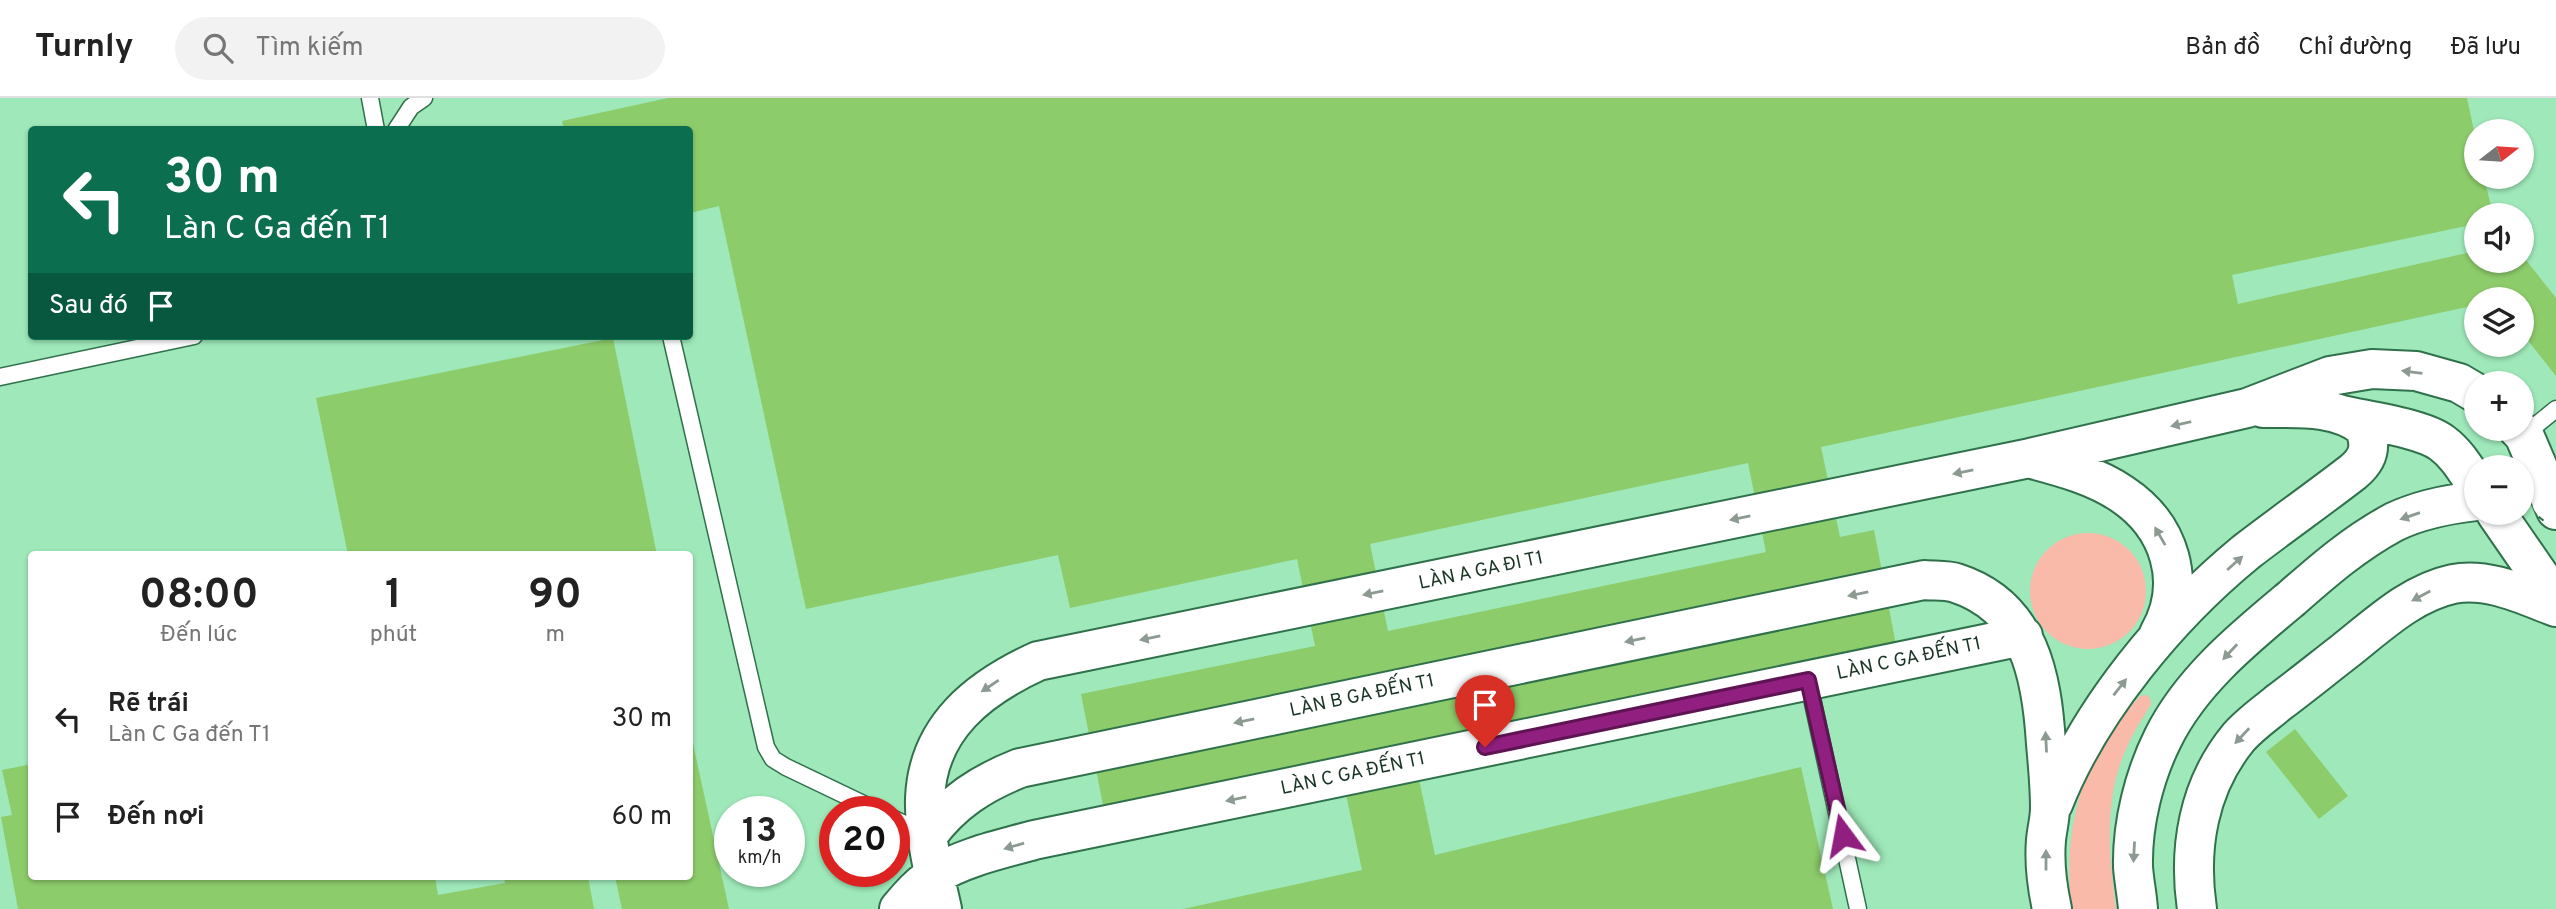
<!DOCTYPE html>
<html lang="vi">
<meta charset="utf-8">
<style>
body{margin:0;font-family:Overpass,sans-serif;background:#f2f2f2;color:#222;height:100vh;display:flex;flex-direction:column;font-size:26px;white-space:nowrap}
*{box-sizing:border-box;margin:0}
p{font-size:23px;color:#767676}
.icon{flex:none;width:38px;height:38px;fill:none;stroke:currentColor;stroke-width:2;stroke-linecap:round;stroke-linejoin:round}
.map{position:relative;flex:1;overflow:hidden}
.details{position:absolute;left:28px;top:453px;width:665px;height:329px;display:flex;flex-direction:column;background:#fff;border-radius:7px;box-shadow:0 2px 5px #0004}
.details>*{flex:none}
.hud{position:absolute;left:28px;top:28px;width:665px;height:214px;border-radius:7px;box-shadow:0 2px 5px #0004;background:#0b6e4f;color:#fff;overflow:hidden}
.needle{width:46px;rotate:73deg}
.tools{position:absolute;left:2464px;top:21px;display:grid;gap:14px}
.tools a{display:grid;place-items:center;width:70px;height:70px;border-radius:50%;background:#fff;box-shadow:0 2px 5px #0004;font-size:35px}
.speed{position:absolute;left:714px;top:698px;display:flex;gap:14px;font-size:35px;font-weight:700;text-align:center}
.speed>*{display:grid;place-content:center;width:91px;height:91px;border-radius:50%;background:#fff;box-shadow:0 2px 5px #0004;line-height:1}
.speed small{font-size:18px;font-weight:400}
.speed .limit{border:10px solid #d22;background:#fff;color:#111}
.pin{position:absolute;display:grid;place-items:center;width:60px;height:60px;color:#fff;margin:-72px -30px;border-radius:50% 50% 50% 0;rotate:-45deg;box-shadow:0 0 7px #0007}
.pin .icon{rotate:45deg}
.me{position:absolute;width:77px;margin:-38px;rotate:347deg;stroke-linejoin:round;filter:drop-shadow(0 0 5px #0008)}
.turn{display:flex;align-items:center;gap:24px;height:147px;padding:0 21px;font-size:32px}
.turn .icon{width:91px;height:91px;stroke-width:2.5}
.turn b{display:block;font-size:49px;line-height:60px}
.then{display:flex;align-items:center;height:66px;padding:0 21px;background:#0003;gap:14px;font-size:26px}
.eta{display:flex;justify-content:space-evenly;align-items:center;height:119px;text-align:center}
.eta b{font-size:42px;font-weight:700;line-height:49px}
ul{padding:0;list-style:none}
li{display:flex;align-items:center;gap:21px;height:98px;padding:0 21px}
li div{flex:1}
li b{display:block;font-size:26px}
li em{font-style:normal}
header{display:flex;align-items:center;gap:42px;box-sizing:border-box;height:98px;padding:0 35px;background:#fff;border-bottom:2px solid #e0e0e0}
header strong{font-size:33px}
nav{display:flex;gap:38px;margin-inline-start:auto;font-size:24px}
.search{width:490px;height:63px;background:#f2f2f2;display:flex;align-items:center;gap:18px;box-sizing:border-box;padding:0 24px;border-radius:38px;color:#767676;font-size:26px}
.map>svg:first-child{display:block}
.built{fill:#9ee8b9;fill-rule:evenodd}
.green{fill:#fabaa9}
.building{fill:#8dcc6b;fill-rule:evenodd}
.lines{fill:none;stroke-linecap:round;stroke-linejoin:round}
.lane-casing{stroke:#30714c;stroke-width:19}
.secondary-casing{stroke:#30714c;stroke-width:42}
.lane{stroke:#fff;stroke-width:16}
.secondary{stroke:#fff;stroke-width:38}
.secondary-bridge-casing{stroke:#30714c;stroke-width:42;stroke-linecap:butt}
.secondary-bridge{stroke:#fff;stroke-width:38}
.oneway{fill:#8c9a92}
.route-casing{stroke:#5e1453;stroke-width:18}
.route{stroke:#911f7f;stroke-width:12}
.labels{text-anchor:middle;dominant-baseline:central;stroke-width:6;stroke-linejoin:round;paint-order:stroke}
.street-label{font-size:19px;fill:#193424;stroke:#fff}
</style>
<header>
<strong>Turnly</strong>
<div class="search"><svg class="icon" aria-label="search" viewBox="0 0 24 24"><circle cx="10" cy="10" r="6"/><path d="M15 15l6 6"/></svg>Tìm kiếm</div>
<nav><a>Bản đồ</a><a>Chỉ đường</a><a>Đã lưu</a></nav>
</header>
<div class="map">
<svg width="2556" height="811" viewBox="0 0 2556 811">
<rect width="100%" height="100%" fill="#b2f6c9"/>
<path class="built" d="M0,0H2556V811H0ZM32,32H690V238H32ZM2476,33H2522V79H2476ZM2476,117H2522V163H2476ZM2476,201H2522V247H2476ZM2476,285H2522V331H2476ZM2476,369H2522V415H2476ZM32,457H690V779H32ZM730,714H789V774H730ZM835,714H894V774H835Z"/>
<path class="green" d="M2030 493a58 58 0 1 1 116 0a58 58 0 1 1-116 0Z
M2147,597L2150,600L2151,606C2143,620 2133,634 2127,649C2103,700 2109,757 2116,811H2072C2063,750 2076,682 2111,630C2119,619 2131,609 2140,598Z"/>
<path class="building" d="M668,0H2467L2476,42V79H2484L2493,117H2476V126L2232,177L2238,206L2476,153V163H2522V157L2556,200V278L2522,235V201H2476V207L1821,349L1840,439L1874,432L1896,547L1412,648L1435,757L1801,669L1833,811H1183L1362,772L1339,663L1104,712L1081,596L1315,548L1297,461L1070,510L1058,457L806,511L719,108L690,115V32H564L562,23ZM1748,365L1766,454L1388,533L1370,446Z
M613,240L657,457H348L316,300Z
M2295,631L2348,698L2319,721L2266,654Z
M690,632L729,811H622L615,779H690Z
M32,666V779H435L438,797L505,785L504,779H588L594,811H18L1,719L12,717L2,672Z"/>
<g class="lines">
<g class="lane-casing">
<path id="lane" d="M370,0L376,32
M396,32L411,9L424,0
M671,238L766,649L773,661L786,669L880,714
M0,279L194,238
M2524,337L2556,311
M1808,582L1858,811
M894,721L924,735"/>
</g>
<g class="secondary-casing">
<path id="secondary" d="M2342,317C2368,323 2422,330 2442,345C2457,356 2466,372 2476,387
M2518,331L2524,337L2556,412
M2032,361C2062,369 2096,378 2122,396C2170,428 2188,485 2159,536
M2496,415L2556,502
M2053,706C2090,612 2168,518 2246,454C2281,427 2318,401 2353,374C2369,361 2372,348 2364,329C2336,307 2297,310 2263,310
M928,737C952,704 982,685 1020,670L1924,482C1935,483 1947,482 1956,485C2030,509 2042,579 2046,646C2048,667 2050,689 2050,710C2050,721 2047,731 2046,742C2044,765 2047,788 2052,811
M899,811C909,799 921,785 935,777C964,759 1002,751 1034,742L2023,538
M942,811C934,775 924,737 925,700C928,629 979,590 1038,563L2030,360L2247,310L2330,278L2372,271L2416,273L2459,285L2476,295
M2138,811C2137,797 2134,783 2133,769C2132,726 2144,678 2163,640C2191,583 2244,540 2292,500C2325,471 2355,445 2394,424C2419,412 2449,406 2476,403
M2197,811C2188,751 2198,689 2238,640C2249,627 2265,616 2278,605C2301,588 2323,570 2345,553C2378,527 2411,495 2453,486C2488,479 2524,497 2556,509"/>
</g>
<use href="#lane" class="lane"/>
<use href="#secondary" class="secondary"/>
<g class="secondary-bridge-casing">
<path id="secondary-bridge" d="M2551,403L2556,407"/>
</g>
<use href="#secondary-bridge" class="secondary-bridge"/>
</g>
<defs><path id="oneway-solid" d="M-6-.8H1V-3.2L6.5 0L1 3.2V.8H-6Z" transform="scale(1.75)"/></defs>
<g class="oneway">
<use href="#oneway-solid" transform="translate(2412 274) rotate(-173)"/>
<use href="#oneway-solid" transform="translate(2181 326) rotate(167)"/>
<use href="#oneway-solid" transform="translate(1963 374) rotate(168)"/>
<use href="#oneway-solid" transform="translate(2410 418) rotate(161)"/>
<use href="#oneway-solid" transform="translate(1740 420) rotate(169)"/>
<use href="#oneway-solid" transform="translate(2160 438) rotate(-120)"/>
<use href="#oneway-solid" transform="translate(2235 465) rotate(-42)"/>
<use href="#oneway-solid" transform="translate(1373 495) rotate(168)"/>
<use href="#oneway-solid" transform="translate(1858 496) rotate(168)"/>
<use href="#oneway-solid" transform="translate(2421 498) rotate(152)"/>
<use href="#oneway-solid" transform="translate(1150 540) rotate(168)"/>
<use href="#oneway-solid" transform="translate(1635 542) rotate(168)"/>
<use href="#oneway-solid" transform="translate(2230 554) rotate(133)"/>
<use href="#oneway-solid" transform="translate(990 588) rotate(146)"/>
<use href="#oneway-solid" transform="translate(2120 589) rotate(-52)"/>
<use href="#oneway-solid" transform="translate(1244 623) rotate(168)"/>
<use href="#oneway-solid" transform="translate(2242 638) rotate(133)"/>
<use href="#oneway-solid" transform="translate(2046 644) rotate(-93)"/>
<use href="#oneway-solid" transform="translate(1236 701) rotate(168)"/>
<use href="#oneway-solid" transform="translate(1014 748) rotate(164)"/>
<use href="#oneway-solid" transform="translate(2134 754) rotate(93)"/>
<use href="#oneway-solid" transform="translate(2046 762) rotate(-90)"/>
</g>
<g class="lines">
<g class="route-casing">
<path id="route" d="M1485,649L1808,582L1843,737"/>
</g>
<use href="#route" class="route"/>
</g>
<g class="labels">
<g class="street-label">
<text transform="translate(1481 473) rotate(-12)">LÀN A GA ĐI T1</text>
<text transform="translate(1909 561) rotate(-12)">LÀN C GA ĐẾN T1</text>
<text transform="translate(1362 598) rotate(-12)">LÀN B GA ĐẾN T1</text>
<text transform="translate(1353 676) rotate(-12)">LÀN C GA ĐẾN T1</text>
</g>
</g>
</svg>
<div class="tools">
<a><svg class="needle" viewBox="-14 -14 28 28"><path d="M0-13l5 13h-10z" fill="#e53935"/><path d="M0 13l5-13h-10z" fill="#767676"/></svg></a>
<a><svg class="icon" aria-label="sound" viewBox="0 0 24 24"><path d="M4 9h4l5-4v14l-5-4H4zM17 9q2 3 0 6"/></svg></a>
<a><svg class="icon" aria-label="layers" viewBox="0 0 24 24"><path d="M12 4l9 5-9 5-9-5zM3 14l9 5 9-5"/></svg></a>
<a>+</a>
<a>−</a>
</div>
<div class="speed"><div>13<small>km/h</small></div><div class="limit">20</div></div>
<div class="pin" style="left:1485px;top:649px;background:#d93025"><svg class="icon" aria-label="arrive" viewBox="0 0 24 24"><path d="M6 21V4h12l-3 4 3 4H6"/></svg></div>
<svg class="me" style="left:1843px;top:737px" viewBox="-20 -20 40 40"><path d="M0-17L14 15 0 8-14 15z" fill="#911f7f" stroke="#fff" stroke-width="4"/></svg>
<div class="hud">
<div class="turn"><svg class="icon" aria-label="left" viewBox="0 0 24 24"><path d="M17 20v-9H6M10 6l-5 5 5 5"/></svg><div><b>30 m</b>Làn C Ga đến T1</div></div>
<div class="then">Sau đó<svg class="icon" aria-label="arrive" viewBox="0 0 24 24"><path d="M6 21V4h12l-3 4 3 4H6"/></svg></div>
</div>
<section class="details">
<div class="eta">
<div><b>08:00</b><p>Đến lúc</p></div>
<div><b>1</b><p>phút</p></div>
<div><b>90</b><p>m</p></div>
</div>
<ul>
<li><svg class="icon" aria-label="left" viewBox="0 0 24 24"><path d="M17 20v-9H6M10 6l-5 5 5 5"/></svg><div><b>Rẽ trái</b><p>Làn C Ga đến T1</p></div><em>30 m</em></li>
<li><svg class="icon" aria-label="arrive" viewBox="0 0 24 24"><path d="M6 21V4h12l-3 4 3 4H6"/></svg><div><b>Đến nơi</b></div><em>60 m</em></li>
</ul>
</section>
</div>
